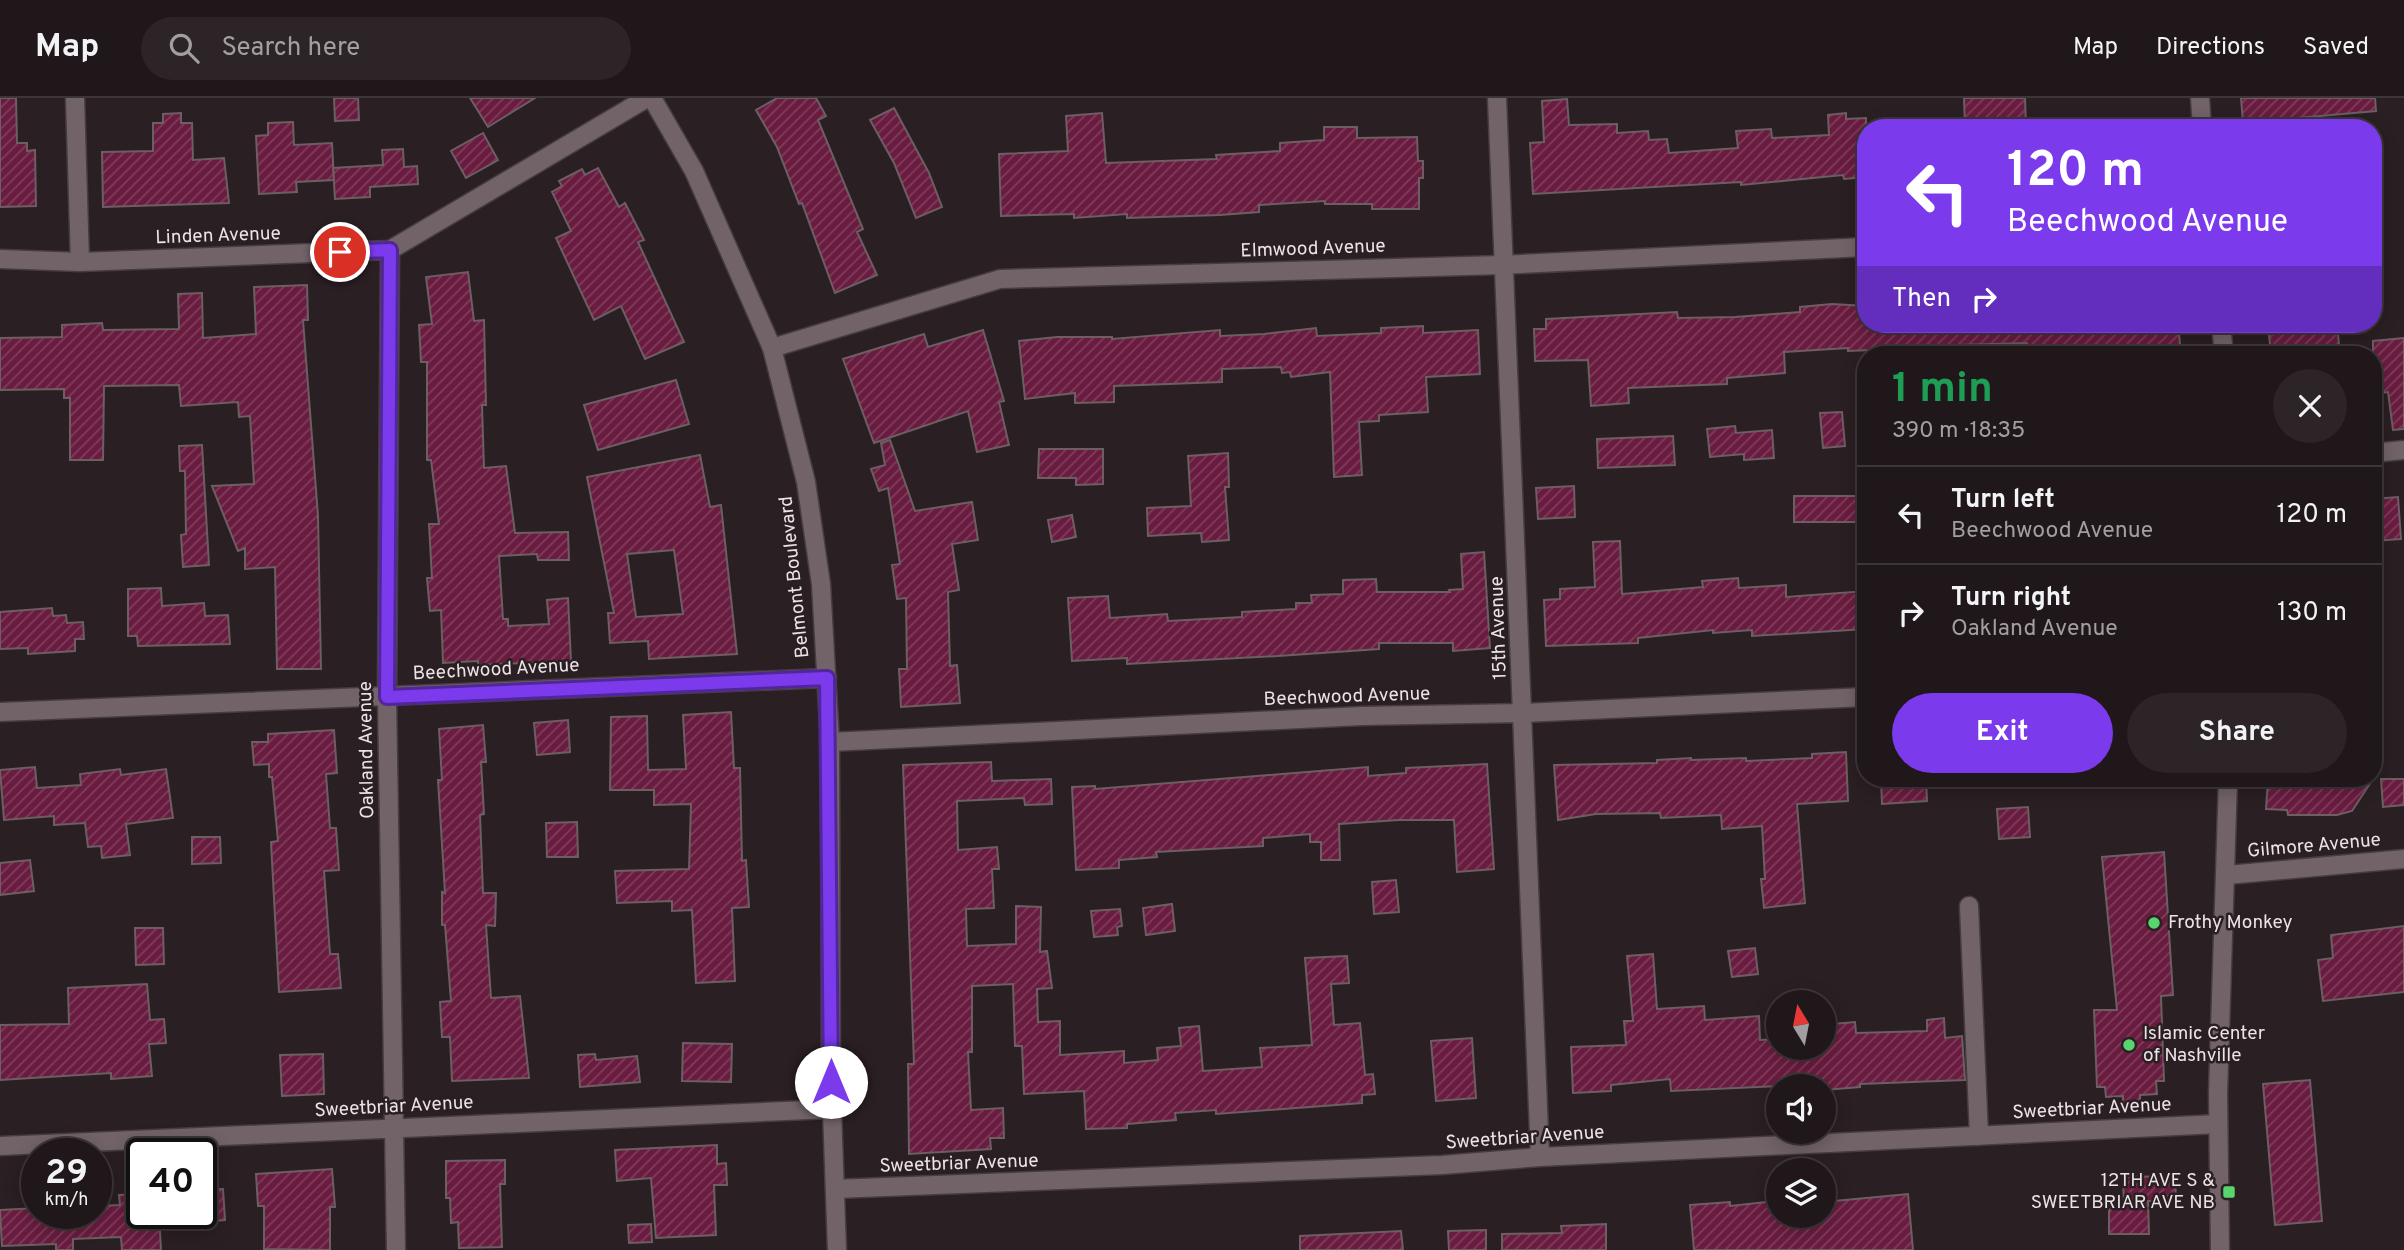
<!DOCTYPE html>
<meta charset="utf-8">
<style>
body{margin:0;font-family:Overpass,sans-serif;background:#2d2427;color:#f1f3f6;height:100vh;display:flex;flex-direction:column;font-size:26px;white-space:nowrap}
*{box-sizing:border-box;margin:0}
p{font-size:23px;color:#a29fa2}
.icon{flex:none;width:38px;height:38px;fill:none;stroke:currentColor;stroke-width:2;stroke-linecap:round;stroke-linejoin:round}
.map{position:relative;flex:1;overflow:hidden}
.panel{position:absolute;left:1857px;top:248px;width:525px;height:441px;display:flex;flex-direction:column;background:#20171a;border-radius:28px;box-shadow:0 4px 18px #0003,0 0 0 2px #3d3639}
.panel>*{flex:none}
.hud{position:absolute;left:1857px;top:21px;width:525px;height:214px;border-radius:28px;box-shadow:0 4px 18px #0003,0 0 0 2px #3d3639;background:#7c3aed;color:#fff;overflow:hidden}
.needle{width:46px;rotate:350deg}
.fabs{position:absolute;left:1766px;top:892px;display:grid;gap:14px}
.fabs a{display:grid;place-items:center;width:70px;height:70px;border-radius:50%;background:#20171a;box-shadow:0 4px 18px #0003,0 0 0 2px #3d3639;font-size:35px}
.speed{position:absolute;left:21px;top:1040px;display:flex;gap:14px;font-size:35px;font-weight:700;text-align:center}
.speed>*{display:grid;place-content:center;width:91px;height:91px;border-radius:50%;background:#20171a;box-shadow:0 4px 18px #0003,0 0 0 2px #3d3639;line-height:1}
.speed small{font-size:18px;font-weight:400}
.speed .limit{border:4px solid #111;border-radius:10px;background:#fff;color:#111}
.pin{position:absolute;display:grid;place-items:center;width:60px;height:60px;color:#fff;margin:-30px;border:4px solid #fff;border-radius:50%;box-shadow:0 2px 7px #0007}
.me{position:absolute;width:77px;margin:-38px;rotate:0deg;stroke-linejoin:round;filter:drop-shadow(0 0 5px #0008)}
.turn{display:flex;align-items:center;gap:24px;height:147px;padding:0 35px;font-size:32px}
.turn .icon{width:91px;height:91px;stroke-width:2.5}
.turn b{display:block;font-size:49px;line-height:60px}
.then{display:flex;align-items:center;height:66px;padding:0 35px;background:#0003;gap:14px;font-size:26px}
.round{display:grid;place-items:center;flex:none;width:74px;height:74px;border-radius:37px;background:#2d2427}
.headline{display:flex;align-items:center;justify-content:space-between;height:119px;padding:0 35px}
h1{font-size:42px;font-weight:700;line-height:52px;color:#1e9e55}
.button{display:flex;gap:14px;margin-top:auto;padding:14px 35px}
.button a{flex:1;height:80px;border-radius:42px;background:#7c3aed;color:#fff;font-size:28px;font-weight:700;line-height:80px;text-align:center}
.button a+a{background:#2d2427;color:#f1f3f6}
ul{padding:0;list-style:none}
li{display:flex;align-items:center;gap:21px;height:98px;padding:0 35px;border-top:2px solid #3d3639}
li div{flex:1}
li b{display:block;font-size:26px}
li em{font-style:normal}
header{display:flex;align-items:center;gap:42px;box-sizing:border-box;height:98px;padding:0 35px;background:#20171a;border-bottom:2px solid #3d3639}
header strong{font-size:33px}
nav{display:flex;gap:38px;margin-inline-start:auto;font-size:24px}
.search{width:490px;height:63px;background:#2d2427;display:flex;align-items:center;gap:18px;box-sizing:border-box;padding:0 24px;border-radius:38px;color:#a29fa2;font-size:26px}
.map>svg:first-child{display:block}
.building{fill:url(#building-hatch);stroke:#6c5e62;stroke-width:2;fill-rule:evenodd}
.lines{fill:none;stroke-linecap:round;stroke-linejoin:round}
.minor-casing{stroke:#463d40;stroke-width:21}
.tertiary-casing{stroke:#463d40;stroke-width:21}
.secondary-casing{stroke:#463d40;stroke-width:21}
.minor{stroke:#716368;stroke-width:18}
.tertiary{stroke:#716368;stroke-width:18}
.secondary{stroke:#716368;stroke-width:18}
.route-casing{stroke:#51269a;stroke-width:18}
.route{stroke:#7c3aed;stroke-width:12}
.poi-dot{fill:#59d56f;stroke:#2a1f22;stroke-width:2.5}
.labels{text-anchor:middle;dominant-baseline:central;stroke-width:5;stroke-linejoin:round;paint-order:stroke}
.street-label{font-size:19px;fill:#ece3e6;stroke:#2a1f22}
.poi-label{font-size:19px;fill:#ece3e6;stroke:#2a1f22;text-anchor:start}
</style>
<header>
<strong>Map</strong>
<div class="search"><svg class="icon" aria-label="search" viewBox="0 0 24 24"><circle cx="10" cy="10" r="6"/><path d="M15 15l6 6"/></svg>Search here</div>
<nav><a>Map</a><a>Directions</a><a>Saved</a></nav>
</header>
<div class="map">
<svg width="2404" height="1152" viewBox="0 0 2404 1152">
<defs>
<pattern id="building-hatch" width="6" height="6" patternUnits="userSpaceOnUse" patternTransform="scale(1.75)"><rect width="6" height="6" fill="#691c3f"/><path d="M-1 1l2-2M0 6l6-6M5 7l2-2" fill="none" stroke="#7f3d5b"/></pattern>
</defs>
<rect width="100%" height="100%" fill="#2a1f22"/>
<path class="building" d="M0,0H16L17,45H27V53L35,52L36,108L0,109Z
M334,0H358L359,22L335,23Z
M470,0H535L488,29Z
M777,0H816L826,18L818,22L863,131L857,134L877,177L835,195L802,105L799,106L777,49L756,12Z
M1964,0H2025L2026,30H1965Z
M2241,0H2375L2376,13L2243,25Z
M1567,1L1569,27L1617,26V35L1648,33L1649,42L1667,41L1669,55L1738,50L1736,33L1771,31L1772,40L1829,37L1828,17L1846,15V21L1866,20V79L1844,81L1843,77L1741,87V84L1533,96L1530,45L1544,44L1542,3Z
M894,10L929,75L942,109L916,120L894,65L870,22Z
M181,15V25H192L193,62L224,60L229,105L103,109L102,54L153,53V25H163V16Z
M1102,15L1106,65L1217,61L1216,57L1280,53V45L1324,42V29H1357V40L1417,39L1418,63H1423V80H1419V111H1372V106H1325V103L1259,107V114L1220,117L1127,120V116L1074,120V116L1001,118L999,56L1068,53L1066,18Z
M293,24L294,47L332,45L334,82L296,84L297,94L259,96L256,38L268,37V25Z
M483,35L498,62L466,80L451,53Z
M403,51L404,69L417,68L418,86L370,89V99L335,101L333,70L383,67L382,52Z
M598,70L619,109L625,105L644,142L638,144L684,244L645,261L621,208L594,222L556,140L571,133L552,94L562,88L559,83L582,71L585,77Z
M468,174L474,223L484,222L486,307H482L484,370L506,368L515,435L568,434L569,462H538L537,456L499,458L503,521H508V528L549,526L547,502L568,500L571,563L478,567V563L443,565L441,512L430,513L427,480H432L429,426H439L431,362H427V264H421L419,227L432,226L426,179Z
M307,187L308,222H303L318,418L321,571H277L275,469L245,471V450L238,453L212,388L254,386L250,318L239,319L238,304L181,308L179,287L104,288L103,362H70V300H64V291L0,292V240L62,239V227L102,225L103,232L179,231L178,196L202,195L203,240L256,236L254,189Z
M1832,206L1866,208V226H2057V230L2178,226L2181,256L2028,257L2027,245L1921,248L1922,257H1898V251L1848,253V250L1784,254L1785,275L1727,280V286L1628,290L1629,305L1591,308L1588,262L1535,263L1534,231H1546V221L1677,214L1678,220L1735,219L1800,214V209Z
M2268,226H2337L2340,257H2271Z
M1423,228V235L1478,232L1480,276L1426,279L1428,314L1379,317V323L1359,324L1362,377L1334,379L1330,274L1291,279L1290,274L1282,275L1281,269L1222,271V284L1114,288V304L1075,305V295L1025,301L1019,243L1057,239H1112V241L1220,232V238L1264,236L1316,230L1317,238L1381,235V230Z
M983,232L1004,303L999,304L1009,347L977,354L968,313L874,345L843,261L924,236L928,249Z
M2404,240V331L2393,332L2388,294L2373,296V243Z
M676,282L689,326L598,352L584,307Z
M1842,314L1845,348L1823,350L1820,315Z
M1735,328L1736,335L1772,332L1774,360L1744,362V356L1710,359L1707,331Z
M1673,338L1675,367L1598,370L1597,341Z
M890,342L915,413L972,404L978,442L952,446L959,492L948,494L950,568L957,567L960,605L901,609L899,571H907L906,500L897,501L892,467L900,466L888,390L879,393L871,371L885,367L881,345Z
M202,347L209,467L183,469L181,437L186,436L185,373H180L179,348Z
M1039,351H1103V386L1076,387V380H1038Z
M1228,355L1229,389H1225L1229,442L1202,444L1201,435L1148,438L1147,410L1191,408L1188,358Z
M700,357L710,409L721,407L737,556L649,561L648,543L610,545L608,515H614L587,379ZM674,452L683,516L636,519L627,456Z
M1574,388L1575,419L1538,421L1536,390Z
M1794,398H1866V424H1794Z
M2398,399L2401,441L2373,443V401Z
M1072,417L1076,439L1052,444L1048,422Z
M1620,443L1622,496L1703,489L1702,483L1738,480L1739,490L1786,487V499L1866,493V531L1752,538V532L1713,535V532L1638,540V545L1546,548L1544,502L1560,501V491L1595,489L1593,444Z
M1484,454L1490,550L1453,553V545H1379V551L1278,558L1127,566V560L1072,563L1068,500L1108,498L1110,520L1167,516L1168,523L1242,519V514L1296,511V505H1312L1311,497L1343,496V482L1376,481L1377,494H1450L1449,492L1463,491L1461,456Z
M161,490L162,508L204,505L205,518L228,517L230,546L138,548L137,538H128V491Z
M52,510L53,518L66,517L67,525L83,524L84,541H75V553L28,556V550L0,551V514Z
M731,614L734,670H740L742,763L746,762L749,809L732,810L735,883L696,885L692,812L672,813V803L617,805L615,773L689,771L691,706L654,707V692H610L611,619L647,618L648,672L686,671L683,617Z
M568,622L570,654L537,657L534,625Z
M483,627L486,664H481L484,716L480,717L483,795H496L495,828L486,827L491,900L520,898L529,980L452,983L450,939H442L440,904L451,903L445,827H442V794L445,795L438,682H442L439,631Z
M334,632L337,675L326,676L330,730H336L339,772L324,773L330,856H338L341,890L279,894L271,744L278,743L272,679H269V666L254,667L252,644H268V636Z
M1846,654L1848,703L1797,706L1805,805L1764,810L1761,781H1765L1762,728L1722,731L1721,717L1661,720L1660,715L1596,716L1558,722L1554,667L1657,665V662L1691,660V662L1746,660V663L1812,660V656Z
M991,664L992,683L1051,681L1052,706L1025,707L1024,700L957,703L958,752L997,749L999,771H992L994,810L966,811L967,848L1016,846V808L1041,809L1040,854L1047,853L1052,890L1037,891L1038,924L1060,923V957L1124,953V965L1158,962L1157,950L1181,948L1179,930L1199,928L1203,973L1262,969L1260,950L1312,947L1305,860L1347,858L1349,885L1331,886L1334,927L1360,925L1365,977L1373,976L1375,996L1362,997V1005L1216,1016V1012L1175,1015L1176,1022L1127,1026V1030L1086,1031L1084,993L1024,996L1022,948H1015L1013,886L972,888V954H968L971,1012L1003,1010L1004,1040H990L991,1051L909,1056L908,966H914L903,667Z
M1487,666L1494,771L1457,774L1454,722H1399L1339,726L1340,762H1321V744H1310V736L1263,740V748L1156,754L1157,759L1119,762V770L1076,772L1072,689L1095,688V691L1368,669V678L1406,675V670Z
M35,669L37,690L81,687L80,676L120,671L121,677L166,671L173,720L126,726L130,757L102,760L101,748L88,749L85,725L54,727V718L4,722L0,672Z
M1881,681H1926L1927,703L1882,706Z
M2268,681H2373L2352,713L2337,717H2288L2287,712L2266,711Z
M2381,681H2404V707L2383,709Z
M2028,709L2030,739L1999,741L1997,711Z
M577,724L578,759H547L546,725Z
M192,739H220L221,765L192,766Z
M2164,754L2173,897L2161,898L2164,983H2156L2157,996L2140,997V1005H2123V998L2106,999L2105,989H2097L2094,912H2117L2102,759Z
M30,762L34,793L0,797V765Z
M1396,782L1399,814L1374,816L1372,784Z
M1172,806L1175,833L1146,837L1143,810Z
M1120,811L1122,828L1117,829L1118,837L1094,839L1091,813Z
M2404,828V894L2323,903L2318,862L2333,860L2331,837Z
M135,830H163L164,866L136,867Z
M1755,850L1758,876L1732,879L1728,853Z
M1653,856L1657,911L1704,908L1705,922L1759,918L1760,942L1778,941V950H1824V933L1834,932L1833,926L1855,924L1856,935L1927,933V922L1944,920L1945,940L1962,938L1965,982L1860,986V989L1825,992V986L1671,993L1670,981L1611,987V993L1573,995L1571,949L1626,947L1624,923H1633L1627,858Z
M147,886L150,922L164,921L166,945L149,946L152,978L111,981V975L0,982V927L69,926L68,890Z
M1472,940L1476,1000L1436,1003L1431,943Z
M683,945L732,946L731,984L682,983Z
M323,956L324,996L282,998L280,957Z
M595,956L596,962L637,958L640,984L580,989L578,957Z
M2310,982L2322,1123L2275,1127L2263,986Z
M717,1047V1066L726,1065L727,1087H714L716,1137L656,1140L651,1080L617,1083L615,1052Z
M505,1062V1086H500L502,1149L459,1150L458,1124L451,1125L450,1100H446V1063Z
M332,1071L335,1109H330V1152L264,1151V1108H258L256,1076Z
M2175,1078L2176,1103H2148L2149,1136H2109V1111L2124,1110L2123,1079Z
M223,1091L225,1122L201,1124V1092Z
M142,1096V1115H159L161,1152H122L121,1139L73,1141V1152H56V1146L2,1148L0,1112L37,1110V1115H96V1108L120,1107L119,1097Z
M1908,1096L1913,1152H1694L1690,1107L1730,1104V1108L1775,1103L1778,1118H1824V1104Z
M651,1126L652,1144L629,1145L628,1127Z
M1606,1126V1152H1502V1136L1562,1135L1561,1128Z
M1486,1132V1152H1449L1448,1133Z
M1401,1133L1403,1152H1300V1138Z"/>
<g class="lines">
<g class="minor-casing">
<path id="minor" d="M75,0L80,164
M1497,0L1540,1059
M390,152L387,599L396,1152
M0,161L80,164L390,152L647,0
M772,250L1000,181L1501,167L1866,149
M2373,355L2404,352
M0,614L827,580
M830,644L1361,618L1523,615L1866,599
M2227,777L2404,761
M1969,808L1979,1038
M0,1048L832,1011
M835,1091L1442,1067L1540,1059L2218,1026"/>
</g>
<g class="tertiary-casing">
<path id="tertiary" d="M652,0L694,73L772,250L806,384L821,486L830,644L831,984L837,1152"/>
</g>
<g class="secondary-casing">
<path id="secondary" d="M2200,0L2202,30
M2221,226L2224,257
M2220,1152L2218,995L2228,681"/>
</g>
<use href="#minor" class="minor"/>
<use href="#tertiary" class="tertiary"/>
<use href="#secondary" class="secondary"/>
</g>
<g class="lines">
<g class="route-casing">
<path id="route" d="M340,154L390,152L387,599L827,580L831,984"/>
</g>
<use href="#route" class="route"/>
</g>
<g class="poi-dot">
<circle cx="2154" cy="825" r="7"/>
<circle cx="2129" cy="947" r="7"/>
<rect x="2222" y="1087" width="14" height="14" rx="3.5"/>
</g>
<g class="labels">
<g class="street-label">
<text transform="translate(218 138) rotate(-2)">Linden Avenue</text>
<text transform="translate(1313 151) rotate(-2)">Elmwood Avenue</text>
<text transform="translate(795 479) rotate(-96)">Belmont Boulevard</text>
<text transform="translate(1499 530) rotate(-92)">15th Avenue</text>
<text transform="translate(496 572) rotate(-3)">Beechwood Avenue</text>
<text transform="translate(1347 599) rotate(-2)">Beechwood Avenue</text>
<text transform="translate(367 652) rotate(-91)">Oakland Avenue</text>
<text transform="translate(2314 748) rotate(-5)">Gilmore Avenue</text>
<text transform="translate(394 1009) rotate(-3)">Sweetbriar Avenue</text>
<text transform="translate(2092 1011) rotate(-3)">Sweetbriar Avenue</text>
<text transform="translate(1525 1040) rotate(-4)">Sweetbriar Avenue</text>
<text transform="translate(959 1066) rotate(-2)">Sweetbriar Avenue</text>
</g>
<g class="poi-label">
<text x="2168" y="825">Frothy Monkey</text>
<text x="2143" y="936">Islamic Center<tspan x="2143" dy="22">of Nashville</tspan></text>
<text x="2215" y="1083" text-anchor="end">12TH AVE S &amp;<tspan x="2215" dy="22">SWEETBRIAR AVE NB</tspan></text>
</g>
</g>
</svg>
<div class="fabs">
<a><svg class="needle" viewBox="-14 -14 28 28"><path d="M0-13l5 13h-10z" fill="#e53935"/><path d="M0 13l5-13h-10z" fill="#a29fa2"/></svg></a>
<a><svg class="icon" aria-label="sound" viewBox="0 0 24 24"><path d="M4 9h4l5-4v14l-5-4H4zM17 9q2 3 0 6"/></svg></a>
<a><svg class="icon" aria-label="layers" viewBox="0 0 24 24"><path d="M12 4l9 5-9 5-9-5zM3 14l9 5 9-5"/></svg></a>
</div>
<div class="speed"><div>29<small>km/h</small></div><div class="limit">40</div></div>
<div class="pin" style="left:340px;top:154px;background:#d93025"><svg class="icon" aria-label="arrive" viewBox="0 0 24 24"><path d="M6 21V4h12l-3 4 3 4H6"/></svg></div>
<svg class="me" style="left:831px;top:984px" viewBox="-20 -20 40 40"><circle r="19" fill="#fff"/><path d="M0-13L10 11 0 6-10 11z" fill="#7c3aed"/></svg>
<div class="hud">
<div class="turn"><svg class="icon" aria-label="left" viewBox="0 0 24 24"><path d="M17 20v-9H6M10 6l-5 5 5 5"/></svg><div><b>120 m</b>Beechwood Avenue</div></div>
<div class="then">Then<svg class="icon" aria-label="right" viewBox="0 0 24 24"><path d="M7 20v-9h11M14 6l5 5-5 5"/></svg></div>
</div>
<section class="panel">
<div class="headline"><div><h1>1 min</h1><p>390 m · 18:35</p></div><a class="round"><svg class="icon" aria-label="close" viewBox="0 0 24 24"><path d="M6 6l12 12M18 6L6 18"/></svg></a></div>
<ul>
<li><svg class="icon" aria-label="left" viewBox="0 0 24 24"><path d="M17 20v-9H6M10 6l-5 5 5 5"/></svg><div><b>Turn left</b><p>Beechwood Avenue</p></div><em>120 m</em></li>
<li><svg class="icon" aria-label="right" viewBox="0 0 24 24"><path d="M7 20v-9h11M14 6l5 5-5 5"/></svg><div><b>Turn right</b><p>Oakland Avenue</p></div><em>130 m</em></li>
</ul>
<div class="button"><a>Exit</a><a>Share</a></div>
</section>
</div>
